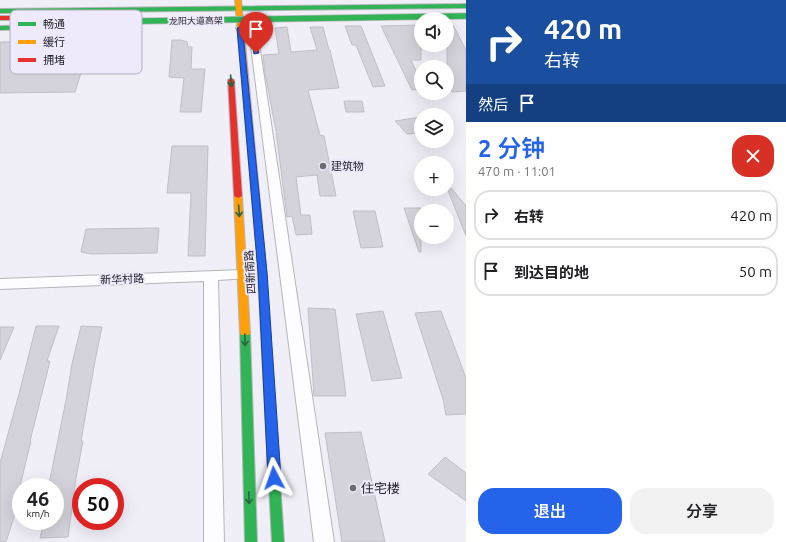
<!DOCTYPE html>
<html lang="zh">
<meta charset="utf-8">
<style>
body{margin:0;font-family:Ubuntu,"Noto Sans SC",sans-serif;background:#f2f2f2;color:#202124;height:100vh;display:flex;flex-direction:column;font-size:15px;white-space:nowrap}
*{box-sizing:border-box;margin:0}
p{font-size:13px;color:#757577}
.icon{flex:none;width:22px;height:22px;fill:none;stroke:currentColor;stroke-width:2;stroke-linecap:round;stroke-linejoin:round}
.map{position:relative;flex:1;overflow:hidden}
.side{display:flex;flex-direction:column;background:#fff;width:320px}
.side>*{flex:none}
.banner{background:#1a4fa0;color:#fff;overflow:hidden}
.controls{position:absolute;left:414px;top:12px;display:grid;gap:8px}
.controls a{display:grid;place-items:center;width:40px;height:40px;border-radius:50%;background:#fff;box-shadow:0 4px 16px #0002;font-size:20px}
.speed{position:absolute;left:12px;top:478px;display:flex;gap:8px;font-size:20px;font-weight:700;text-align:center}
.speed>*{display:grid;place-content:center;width:52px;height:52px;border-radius:50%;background:#fff;box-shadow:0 4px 16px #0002;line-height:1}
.speed small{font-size:10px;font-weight:400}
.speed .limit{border:6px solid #d22;background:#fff;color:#111}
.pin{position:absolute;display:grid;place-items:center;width:34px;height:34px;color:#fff;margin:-41px -17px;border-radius:50% 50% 50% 0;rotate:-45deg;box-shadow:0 0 4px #0007}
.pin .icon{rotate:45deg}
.me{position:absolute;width:44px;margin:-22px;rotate:356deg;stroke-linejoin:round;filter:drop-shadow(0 0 3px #0008)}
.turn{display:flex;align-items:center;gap:14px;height:84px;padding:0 12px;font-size:18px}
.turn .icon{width:52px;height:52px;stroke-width:2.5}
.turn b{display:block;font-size:28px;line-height:34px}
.then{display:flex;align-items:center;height:38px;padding:0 12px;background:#0003;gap:8px;font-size:15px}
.round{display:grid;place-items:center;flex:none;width:42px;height:42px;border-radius:16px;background:#f2f2f2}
.summary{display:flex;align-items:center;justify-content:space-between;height:68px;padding:0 12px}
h1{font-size:24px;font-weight:600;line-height:30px;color:#2563eb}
.action{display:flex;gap:8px;margin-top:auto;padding:8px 12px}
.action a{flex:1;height:46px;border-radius:16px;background:#2563eb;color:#fff;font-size:16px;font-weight:600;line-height:46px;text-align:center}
.action a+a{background:#f2f2f2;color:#202124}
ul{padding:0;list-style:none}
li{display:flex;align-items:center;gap:12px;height:50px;margin:0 8px 6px;padding:0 4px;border:2px solid #e0e0e0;border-radius:16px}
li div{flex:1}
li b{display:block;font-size:15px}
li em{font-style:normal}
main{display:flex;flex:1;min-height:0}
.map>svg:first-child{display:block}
.building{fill:#d4d2da;stroke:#c1bfc6}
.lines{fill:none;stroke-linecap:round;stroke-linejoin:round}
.street-casing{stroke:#b6b5bc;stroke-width:2}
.fast-casing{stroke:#b6b5bc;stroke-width:2}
.slow-casing{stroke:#b6b5bc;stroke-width:2}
.jam-casing{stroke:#b6b5bc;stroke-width:2}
.street{fill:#fdfcfe;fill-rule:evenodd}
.fast{fill:#30b455;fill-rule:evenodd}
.slow{fill:#ff9f0a;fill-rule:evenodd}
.jam{fill:#e5322d;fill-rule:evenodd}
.fast-bridge-casing{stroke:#b6b5bc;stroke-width:7;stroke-linecap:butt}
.fast-bridge{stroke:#30b455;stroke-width:5.5}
.oneway{stroke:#29643d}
.route{fill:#2563eb;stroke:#184099}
.poi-dot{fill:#6b6a71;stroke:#eeeafb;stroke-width:1.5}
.labels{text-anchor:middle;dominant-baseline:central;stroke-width:4;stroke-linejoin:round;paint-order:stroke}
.far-street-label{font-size:9px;fill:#242329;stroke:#eeeafb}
.poi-label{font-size:11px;fill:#242329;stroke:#eeeafb;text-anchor:start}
.street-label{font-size:11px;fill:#242329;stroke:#eeeafb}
.near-poi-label{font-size:13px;fill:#242329;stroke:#eeeafb;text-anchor:start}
.key{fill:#eeeafb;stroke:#b1aebc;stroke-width:1}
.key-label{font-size:11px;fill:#242329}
</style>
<main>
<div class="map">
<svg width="466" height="542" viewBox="0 0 466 542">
<rect width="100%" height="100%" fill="#f0eef7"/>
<path class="building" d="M421,25V60H411L421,82V89L412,90L381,26Z
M447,25H453L466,50V91L452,92L447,82Z
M345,26H361L385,86L373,87L356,45H352Z
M287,27L291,52L317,50L310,27H323L329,50H330L339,88L308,90L320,135L324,136L336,196H320L317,175L296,177L301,215H310L312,234L296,235L292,216L287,217L276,131L265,73L263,55L279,54L275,28Z
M172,40H181L187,42L188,47H192L191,69H205L201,112H180L184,78L169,77Z
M91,41L75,92L0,93V42Z
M344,101H362L364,112H346Z
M421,117V133L407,134L395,121Z
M172,146H208L205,256H188L191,193H167Z
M447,183L466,206V236L447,188Z
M404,208H421V252H419Z
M353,211H375L383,247L361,248Z
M159,228L157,253L91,254L81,252L86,229Z
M308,308L335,309L346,396H314Z
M383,311L402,378L372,381L356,314Z
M441,311L466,378V414L446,415L443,399L415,313Z
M36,326H59L47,361H50L30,441H31L21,482V495L6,542H0V463L19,394Z
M81,326L102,327L95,361L81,441H83L76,478L68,537L40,538L44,521H55V484H49L66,400L72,364Z
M0,327H14L0,360Z
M361,432L385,542H342L325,433Z
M445,457L466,473V501L428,474Z"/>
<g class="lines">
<g class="street-casing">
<path id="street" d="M240,25L258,37L334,542H314L250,38L237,30L236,28L237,26Z
M243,270L248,272L250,275L248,278L218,280L224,542H204V281L0,289V279Z"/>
</g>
<g class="fast-casing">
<path id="fast" d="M466,4V8L0,13V9Z
M0,26L47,25L50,27L47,29L0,30Z
M261,254L265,257L284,542H272L257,257Z
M245,329L249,331L250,333L257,542H245L240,333L241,331Z"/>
</g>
<g class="slow-casing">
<path id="slow" d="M235,0H241L265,257L261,260L257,257Z
M235,194H238L242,196L250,333L249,335H241L240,333L234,196Z"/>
</g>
<g class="jam-casing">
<path id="jam" d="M0,16H23L26,18L23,20H0Z
M231,78L234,80L242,196L238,198L234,196L228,80Z"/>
</g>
<use href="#street" class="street"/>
<use href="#fast" class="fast"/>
<use href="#slow" class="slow"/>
<use href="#jam" class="jam"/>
<g class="fast-bridge-casing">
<path id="fast-bridge" d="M22,23L466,16"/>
</g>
<use href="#fast-bridge" class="fast-bridge"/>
</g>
<defs><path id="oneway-shaft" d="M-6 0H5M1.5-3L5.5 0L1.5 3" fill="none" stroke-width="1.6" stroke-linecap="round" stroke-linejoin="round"/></defs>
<g class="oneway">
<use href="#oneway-shaft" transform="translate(231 81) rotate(86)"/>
<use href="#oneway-shaft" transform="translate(239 211) rotate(86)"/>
<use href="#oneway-shaft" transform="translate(245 340) rotate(88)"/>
<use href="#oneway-shaft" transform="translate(249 498) rotate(88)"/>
</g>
<path class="route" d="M240,27L256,36L259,53L254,54L251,38L243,33L267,272L281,478L279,482L274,484L270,482L268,478L258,272L237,28Z"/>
<g class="poi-dot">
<circle cx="323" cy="166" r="4"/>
<circle cx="353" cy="488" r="4"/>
</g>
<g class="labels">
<g class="far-street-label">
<text transform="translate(196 21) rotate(-1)">龙阳大道高架</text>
</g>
<g class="poi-label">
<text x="331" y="166">建筑物</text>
</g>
<g class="street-label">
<text transform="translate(250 272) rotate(-94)">四新南路</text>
<text transform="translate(122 279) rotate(-2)">新华村路</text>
</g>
<g class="near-poi-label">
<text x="361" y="488">住宅楼</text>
</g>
</g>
<rect x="10" y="10" width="132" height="64" rx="6" class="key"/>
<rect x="18" y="22" width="18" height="4" fill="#30b455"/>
<rect x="18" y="40" width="18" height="4" fill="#ff9f0a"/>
<rect x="18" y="58" width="18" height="4" fill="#e5322d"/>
<g class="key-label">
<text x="43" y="28">畅通</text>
<text x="43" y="46">缓行</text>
<text x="43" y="64">拥堵</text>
</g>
</svg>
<div class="controls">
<a><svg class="icon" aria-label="sound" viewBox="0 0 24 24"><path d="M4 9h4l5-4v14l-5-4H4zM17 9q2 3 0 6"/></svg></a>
<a><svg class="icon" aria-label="search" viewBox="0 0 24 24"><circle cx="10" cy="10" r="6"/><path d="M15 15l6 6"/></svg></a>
<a><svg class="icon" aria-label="layers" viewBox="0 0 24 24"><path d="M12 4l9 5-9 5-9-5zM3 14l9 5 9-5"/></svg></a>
<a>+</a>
<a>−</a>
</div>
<div class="speed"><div>46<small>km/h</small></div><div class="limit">50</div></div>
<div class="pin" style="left:256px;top:53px;background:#d93025"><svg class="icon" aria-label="arrive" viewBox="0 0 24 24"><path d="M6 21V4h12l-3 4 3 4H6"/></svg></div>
<svg class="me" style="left:274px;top:478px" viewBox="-20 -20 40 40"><path d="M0-17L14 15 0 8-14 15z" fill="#2563eb" stroke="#fff" stroke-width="4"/></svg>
</div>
<section class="side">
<div class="banner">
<div class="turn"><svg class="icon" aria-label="right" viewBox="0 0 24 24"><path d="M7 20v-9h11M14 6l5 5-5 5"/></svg><div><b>420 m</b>右转</div></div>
<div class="then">然后<svg class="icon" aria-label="arrive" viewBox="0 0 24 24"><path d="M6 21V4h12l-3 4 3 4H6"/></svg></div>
</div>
<div class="summary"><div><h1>2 分钟</h1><p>470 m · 11:01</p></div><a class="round" style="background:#d93025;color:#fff"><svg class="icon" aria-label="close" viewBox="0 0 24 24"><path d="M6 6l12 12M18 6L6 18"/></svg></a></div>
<ul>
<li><svg class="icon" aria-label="right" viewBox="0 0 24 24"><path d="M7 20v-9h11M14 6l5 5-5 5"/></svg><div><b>右转</b></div><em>420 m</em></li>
<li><svg class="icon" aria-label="arrive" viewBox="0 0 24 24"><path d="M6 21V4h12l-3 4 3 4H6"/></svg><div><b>到达目的地</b></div><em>50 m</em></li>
</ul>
<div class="action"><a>退出</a><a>分享</a></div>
</section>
</main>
